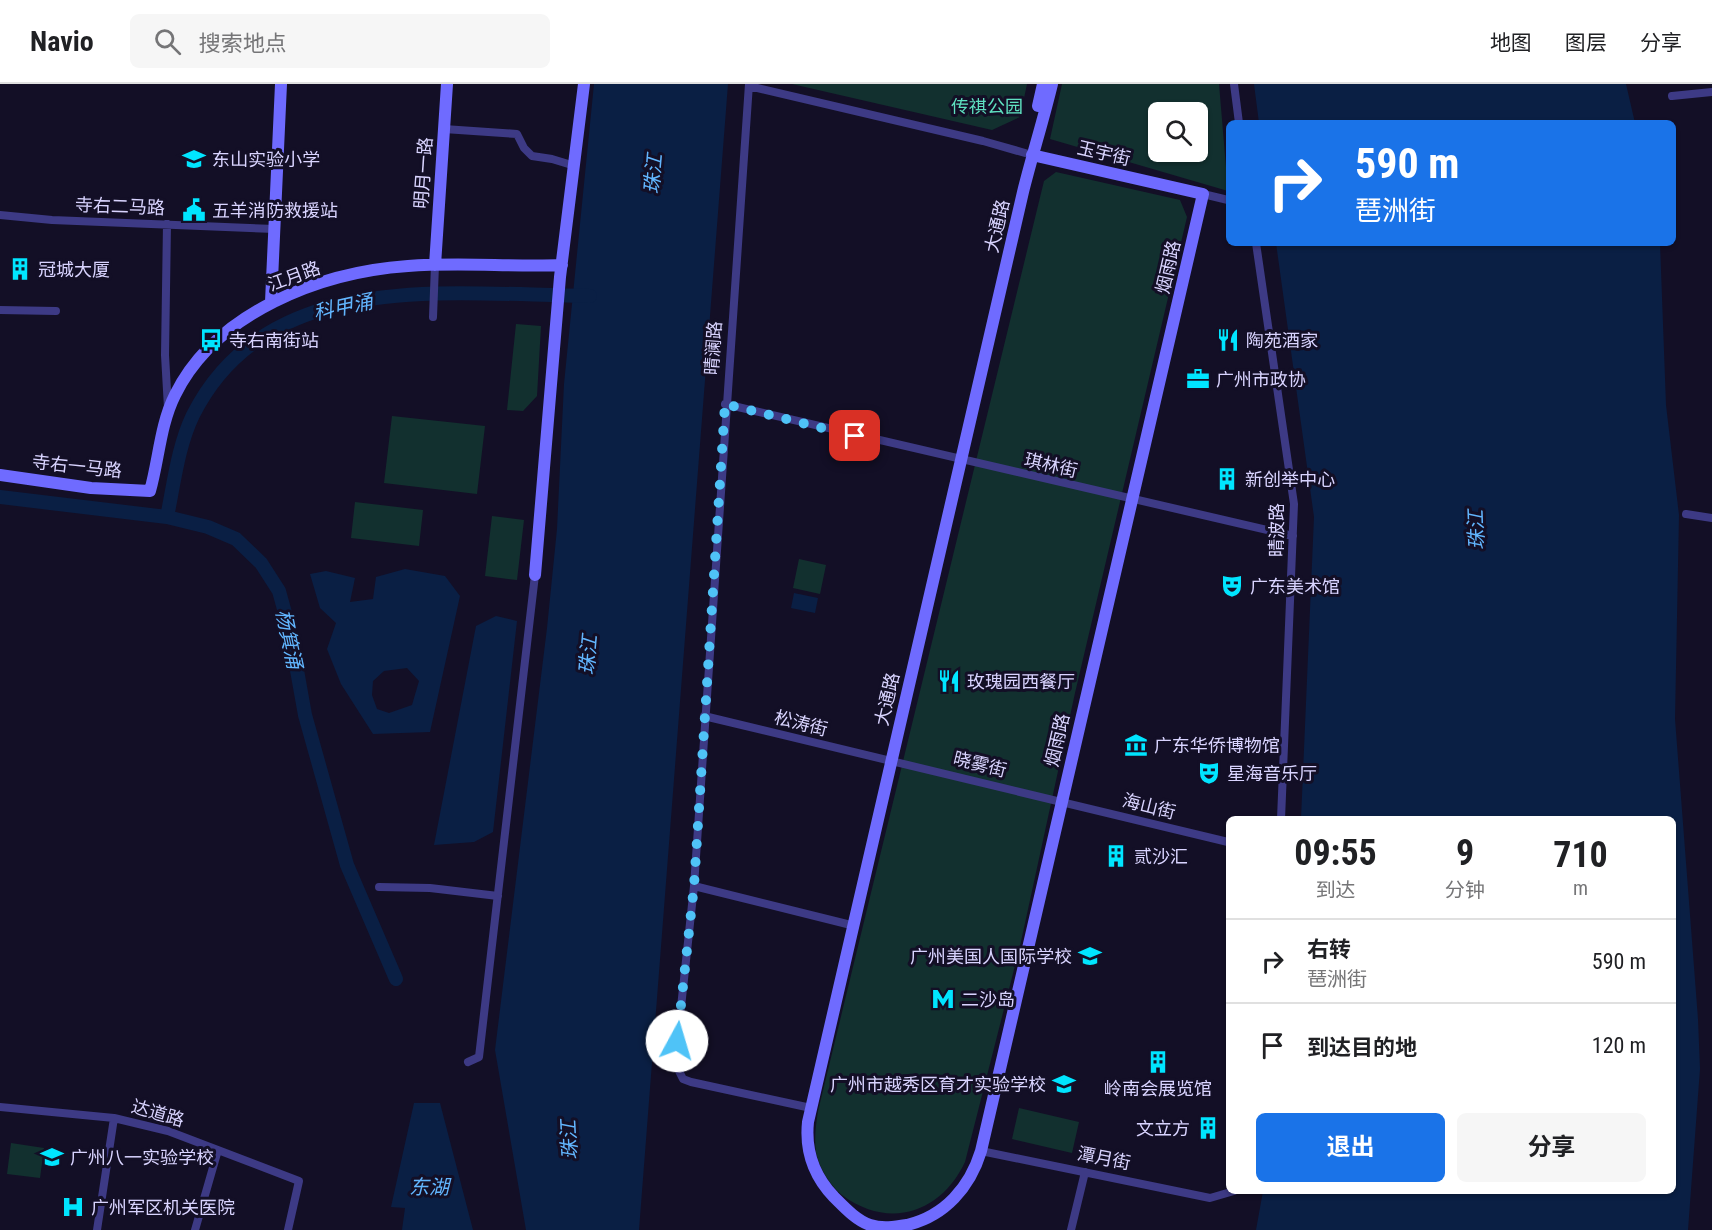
<!DOCTYPE html>
<html lang="zh">
<meta charset="utf-8">
<style>
body{margin:0;font-family:"Roboto Condensed","Noto Sans SC",sans-serif;background:#f6f6f6;color:#202124;height:100vh;display:flex;flex-direction:column;font-size:22px;white-space:nowrap}
*{box-sizing:border-box;margin:0}
p{font-size:20px;color:#757577}
.icon{flex:none;width:33px;height:33px;fill:none;stroke:currentColor;stroke-width:2;stroke-linecap:round;stroke-linejoin:round}
.map{position:relative;flex:1;overflow:hidden}
.panel{position:absolute;left:1226px;top:732px;width:450px;height:378px;display:flex;flex-direction:column;background:#fff;border-radius:9px;box-shadow:0 2px 4px #0004}
.panel>*{flex:none}
.top-card{position:absolute;left:1226px;top:36px;width:450px;height:126px;border-radius:9px;box-shadow:0 2px 4px #0004;background:#1a73e8;color:#fff;overflow:hidden}
.fabs{position:absolute;left:1148px;top:18px;display:grid;gap:12px}
.fabs a{display:grid;place-items:center;width:60px;height:60px;border-radius:9px;background:#fff;box-shadow:0 2px 4px #0004;font-size:30px}
.pin{position:absolute;display:grid;place-items:center;width:51px;height:51px;color:#fff;margin:-26px;border-radius:12px;box-shadow:0 3px 9px #0006}
.me{position:absolute;width:66px;margin:-33px;rotate:6deg;stroke-linejoin:round;filter:drop-shadow(0 0 4px #0008)}
.turn{display:flex;align-items:center;gap:21px;height:126px;padding:0 30px;font-size:27px}
.turn .icon{width:78px;height:78px;stroke-width:2.5}
.turn b{display:block;font-size:42px;line-height:51px}
.eta{display:flex;justify-content:space-evenly;align-items:center;height:102px;text-align:center}
.eta b{font-size:36px;font-weight:700;line-height:42px}
.cta{display:flex;gap:12px;margin-top:auto;padding:12px 30px}
.cta a{flex:1;height:69px;border-radius:9px;background:#1a73e8;color:#fff;font-size:24px;font-weight:700;line-height:69px;text-align:center}
.cta a+a{background:#f6f6f6;color:#202124}
ul{padding:0;list-style:none}
li{display:flex;align-items:center;gap:18px;height:84px;padding:0 30px;border-top:2px solid #e0e0e0}
li div{flex:1}
li b{display:block;font-size:22px}
li em{font-style:normal}
header{display:flex;align-items:center;gap:36px;box-sizing:border-box;height:84px;padding:0 30px;background:#fff;border-bottom:2px solid #e0e0e0}
header strong{font-size:28px}
nav{display:flex;gap:33px;margin-inline-start:auto;font-size:21px}
.search{width:420px;height:54px;background:#f6f6f6;display:flex;align-items:center;gap:15px;box-sizing:border-box;padding:0 21px;border-radius:9px;color:#757577;font-size:22px}
.map>svg:first-child{display:block}
.green{fill:#12302f;fill-rule:evenodd}
.water{fill:#0a1f44;fill-rule:evenodd}
.lines{fill:none;stroke-linecap:round;stroke-linejoin:round}
.river{stroke:#0a1f44;stroke-width:14}
.street{stroke:#3d3a85;stroke-width:8}
.secondary{stroke:#6f6bff;stroke-width:12}
.route{stroke:#4fc3f7;stroke-width:10;stroke-dasharray:0 18}
.labels{text-anchor:middle;dominant-baseline:central;stroke-width:6;stroke-linejoin:round;paint-order:stroke}
.park-label{font-size:18px;fill:#5fe0c0;stroke:#130f26}
.street-label{font-size:18px;fill:#d9d4ff;stroke:#130f26}
.poi-label{font-size:18px;fill:#d9d4ff;stroke:#130f26;text-anchor:start}
.water-label{font-size:20px;font-style:italic;fill:#62b6ff;stroke:#130f26}
</style>
<header>
<strong>Navio</strong>
<div class="search"><svg class="icon" aria-label="search" viewBox="0 0 24 24"><circle cx="10" cy="10" r="6"/><path d="M15 15l6 6"/></svg>搜索地点</div>
<nav><a>地图</a><a>图层</a><a>分享</a></nav>
</header>
<div class="map">
<svg width="1712" height="1146" viewBox="0 0 1712 1146">
<rect width="100%" height="100%" fill="#130f26"/>
<path class="green" d="M792,0H1027L1020,33L992,46Z
M1062,0H1219L1228,107L1050,55ZM1158,28H1197V68H1158Z
M1056,88L1180,116L1187,133L1075,609L1020,862L965,1078C941,1129 889,1146 842,1111C830,1101 819,1084 816,1068C814,1054 816,1041 818,1027L1044,97Z
M516,240L541,242L537,312L523,327L507,326Z
M392,332L485,342L477,410L384,399Z
M355,418L423,426L419,462L351,454Z
M492,432L524,436L517,496L485,492Z
M799,475L826,481L820,510L793,504Z
M1019,1024L1079,1038L1072,1069L1012,1055Z
M11,1059L44,1064L40,1094L7,1090Z"/>
<path class="water" d="M594,0H728L639,1146H526L495,966L547,544L557,445L564,300Z
M1254,0H1626L1635,39H1259Z
M1276,159H1660L1666,321L1679,431L1675,635L1698,935L1700,985L1688,1146H1256L1263,1107H1672V735H1301L1314,433Z
M405,485L445,492L460,512L430,648L373,650L341,600L327,565L336,539L320,524L310,490L326,487L355,494L350,518L373,515L376,493ZM407,584L419,597L412,621L389,629L377,625L372,611L373,597L384,587Z
M794,509L818,514L815,529L791,524Z
M496,532L517,537L493,748L474,758L434,761L476,542Z
M414,1019H440L473,1146H402L405,1124L391,1123Z"/>
<g class="lines">
<path class="river" d="M0,413L167,433L208,443L236,455L261,479L279,507L290,547L305,631L347,781L396,895
M167,433C174,399 178,362 193,331C268,182 453,211 590,212"/>
<path class="street" d="M749,0L694,802L675,979L683,995L691,998L811,1024
M1234,0L1239,39
M749,2L983,57L1032,71
M1672,12L1712,8
M444,45L517,50L524,64L532,72L552,75L575,82
M1203,110L1228,116
M0,131L52,136L275,145
M167,140L165,271L168,324
M1256,159L1294,420L1281,735
M0,226L56,227
M433,233L435,181
M725,320L1293,452
M1686,430L1712,434
M704,632L1228,758
M694,802L855,842
M379,803L430,804L498,812
M468,978L479,973L535,491
M0,1023L114,1034L168,1047L299,1097L288,1146
M981,1067L1210,1114L1234,1107
M97,1146L114,1034
M195,1146L218,1066
M1071,1146L1085,1088"/>
<path class="secondary" d="M1038,22L1043,0
M1032,71L1203,110L981,1067C970,1103 945,1132 907,1141C895,1143 882,1145 870,1141C856,1136 845,1124 834,1113C814,1092 805,1067 808,1038L1023,108C1032,72 1043,37 1052,0
M435,181L447,0
M271,218L281,0
M0,391L91,404L150,407C159,375 160,341 175,311C216,228 321,188 408,182C459,178 511,183 562,181
M535,491L560,193L584,0"/>
</g>
<g class="lines">
<path class="route" d="M677,957L694,802L725,320L855,352"/>
</g>
<defs>
<g id="school-bare" transform="scale(1.8)"><path d="M0-5L7-2L0 1L-7-2ZM-4 1L0 2.5L4 1V4Q0 6-4 4Z" fill="#00e5ff" stroke="#130f26" stroke-width="2.5" paint-order="stroke"/></g>
<g id="civic-bare" transform="scale(1.8)"><path d="M-.6-6.5H3V-4.5H.6V-3L4-1V1h2V6H-6V1h2V-1L-.6-3ZM-1.2 2.5V6h2.4V2.5Z" fill="#00e5ff" stroke="#130f26" stroke-width="2.5" paint-order="stroke"/></g>
<g id="building-bare" transform="scale(1.8)"><path d="M-4-6H4V6H1V3H-1V6H-4ZM-2.5-4.3h1.7v1.8h-1.7ZM.8-4.3h1.7v1.8H.8ZM-2.5-1h1.7V.8h-1.7ZM.8-1h1.7V.8H.8Z" fill="#00e5ff" stroke="#130f26" stroke-width="2.5" paint-order="stroke"/></g>
<g id="bus-bare" transform="scale(1.8)"><path d="M-5-6H5V4H4V6H2V4H-2V6H-4V4H-5ZM-3.5-4V0h7V-4ZM-3.5 1.2v1.5H-2V1.2ZM2 1.2v1.5H3.5V1.2Z" fill="#00e5ff" stroke="#130f26" stroke-width="2.5" paint-order="stroke"/></g>
<g id="restaurant-bare" transform="scale(1.8)"><path d="M-5-6h1v4h1v-4h1v4h1v-4h1v5L-1.5 .5V6h-2V.5L-5-1ZM5-6V6H3V1.5H1.5Q1.5-4 5-6Z" fill="#00e5ff" stroke="#130f26" stroke-width="2.5" paint-order="stroke"/></g>
<g id="office-bare" transform="scale(1.8)"><path d="M-6-3h4V-5.5h4V-3h4V5H-6ZM-1-4.5V-3h2v-1.5ZM-6 0V1H6V0Z" fill="#00e5ff" stroke="#130f26" stroke-width="2.5" paint-order="stroke"/></g>
<g id="theatre-bare" transform="scale(1.8)"><path d="M-5-5.5Q0-4 5-5.5V0Q5 5 0 6Q-5 5-5 0ZM-3.3-2.5H-1v1.5H-3.3ZM1-2.5H3.3v1.5H1ZM-2.8 1Q0 5.5 2.8 1Z" fill="#00e5ff" stroke="#130f26" stroke-width="2.5" paint-order="stroke"/></g>
<g id="museum-bare" transform="scale(1.8)"><path d="M0-6L6-3V-2H-6V-3ZM-5-1h2V3h-2ZM-1-1h2V3h-2ZM3-1h2V3H3ZM-6 4H6V6H-6Z" fill="#00e5ff" stroke="#130f26" stroke-width="2.5" paint-order="stroke"/></g>
<g id="metro-bare" transform="scale(1.8)"><path d="M-5.5 5V-5H-3L0 0L3-5H5.5V5H3V-.5L0 4L-3-.5V5Z" fill="#00e5ff" stroke="#130f26" stroke-width="2.5" paint-order="stroke"/></g>
<g id="hospital-bare" transform="scale(1.8)"><path d="M-5-5h3v3.5h4V-5h3V5h-3V1.5h-4V5h-3Z" fill="#00e5ff" stroke="#130f26" stroke-width="2.5" paint-order="stroke"/></g>
</defs>
<g fill-rule="evenodd">
<use href="#school-bare" x="194" y="75"/>
<use href="#civic-bare" x="194" y="126"/>
<use href="#building-bare" x="20" y="185"/>
<use href="#bus-bare" x="211" y="256"/>
<use href="#restaurant-bare" x="1228" y="256"/>
<use href="#office-bare" x="1198" y="295"/>
<use href="#building-bare" x="1227" y="395"/>
<use href="#theatre-bare" x="1232" y="502"/>
<use href="#restaurant-bare" x="949" y="597"/>
<use href="#museum-bare" x="1136" y="661"/>
<use href="#theatre-bare" x="1209" y="689"/>
<use href="#building-bare" x="1116" y="772"/>
<use href="#school-bare" x="1090" y="872"/>
<use href="#metro-bare" x="943" y="915"/>
<use href="#building-bare" x="1158" y="978"/>
<use href="#school-bare" x="1064" y="1000"/>
<use href="#building-bare" x="1208" y="1044"/>
<use href="#school-bare" x="52" y="1073"/>
<use href="#hospital-bare" x="73" y="1123"/>
</g>
<g class="labels">
<g class="park-label">
<text x="987" y="22">传祺公园</text>
</g>
<g class="street-label">
<text transform="translate(1104 69) rotate(13)">玉宇街</text>
<text transform="translate(423 89) rotate(-86)">明月一路</text>
<text transform="translate(120 122) rotate(2)">寺右二马路</text>
<text transform="translate(997 142) rotate(-77)">大通路</text>
<text transform="translate(1168 183) rotate(-77)">烟雨路</text>
<text transform="translate(294 192) rotate(-20)">江月路</text>
<text transform="translate(713 264) rotate(-86)">晴澜路</text>
<text transform="translate(1051 381) rotate(13)">琪林街</text>
<text transform="translate(77 382) rotate(6)">寺右一马路</text>
<text transform="translate(1276 446) rotate(-90)">晴波路</text>
<text transform="translate(887 615) rotate(-77)">大通路</text>
<text transform="translate(801 639) rotate(14)">松涛街</text>
<text transform="translate(1057 656) rotate(-77)">烟雨路</text>
<text transform="translate(980 680) rotate(14)">晓雾街</text>
<text transform="translate(1149 722) rotate(14)">海山街</text>
<text transform="translate(158 1029) rotate(16)">达道路</text>
<text transform="translate(1104 1074) rotate(11)">潭月街</text>
</g>
<g class="poi-label">
<text x="212" y="75">东山实验小学</text>
<text x="212" y="126">五羊消防救援站</text>
<text x="38" y="185">冠城大厦</text>
<text x="229" y="256">寺右南街站</text>
<text x="1246" y="256">陶苑酒家</text>
<text x="1216" y="295">广州市政协</text>
<text x="1245" y="395">新创举中心</text>
<text x="1250" y="502">广东美术馆</text>
<text x="967" y="597">玫瑰园西餐厅</text>
<text x="1154" y="661">广东华侨博物馆</text>
<text x="1227" y="689">星海音乐厅</text>
<text x="1134" y="772">贰沙汇</text>
<text x="1072" y="872" text-anchor="end">广州美国人国际学校</text>
<text x="961" y="915">二沙岛</text>
<text x="1046" y="1000" text-anchor="end">广州市越秀区育才实验学校</text>
<text x="1158" y="1004" text-anchor="middle">岭南会展览馆</text>
<text x="1190" y="1044" text-anchor="end">文立方</text>
<text x="70" y="1073">广州八一实验学校</text>
<text x="91" y="1123">广州军区机关医院</text>
</g>
<g class="water-label">
<text transform="translate(653 90) rotate(-85)">珠江</text>
<text transform="translate(343 223) rotate(-12)">科甲涌</text>
<text transform="translate(1476 446) rotate(-92)">珠江</text>
<text transform="translate(289 555) rotate(78)">杨箕涌</text>
<text transform="translate(588 571) rotate(-85)">珠江</text>
<text transform="translate(569 1056) rotate(-93)">珠江</text>
<text x="429" y="1103">东湖</text>
</g>
</g>
</svg>
<div class="fabs">
<a><svg class="icon" aria-label="search" viewBox="0 0 24 24"><circle cx="10" cy="10" r="6"/><path d="M15 15l6 6"/></svg></a>
</div>
<div class="pin" style="left:855px;top:352px;background:#d93025"><svg class="icon" aria-label="arrive" viewBox="0 0 24 24"><path d="M6 21V4h12l-3 4 3 4H6"/></svg></div>
<svg class="me" style="left:677px;top:957px" viewBox="-20 -20 40 40"><circle r="19" fill="#fff"/><path d="M0-13L10 11 0 6-10 11z" fill="#4fc3f7"/></svg>
<div class="top-card">
<div class="turn"><svg class="icon" aria-label="right" viewBox="0 0 24 24"><path d="M7 20v-9h11M14 6l5 5-5 5"/></svg><div><b>590 m</b>琶洲街</div></div>
</div>
<section class="panel">
<div class="eta">
<div><b>09:55</b><p>到达</p></div>
<div><b>9</b><p>分钟</p></div>
<div><b>710</b><p>m</p></div>
</div>
<ul>
<li><svg class="icon" aria-label="right" viewBox="0 0 24 24"><path d="M7 20v-9h11M14 6l5 5-5 5"/></svg><div><b>右转</b><p>琶洲街</p></div><em>590 m</em></li>
<li><svg class="icon" aria-label="arrive" viewBox="0 0 24 24"><path d="M6 21V4h12l-3 4 3 4H6"/></svg><div><b>到达目的地</b></div><em>120 m</em></li>
</ul>
<div class="cta"><a>退出</a><a>分享</a></div>
</section>
</div>
